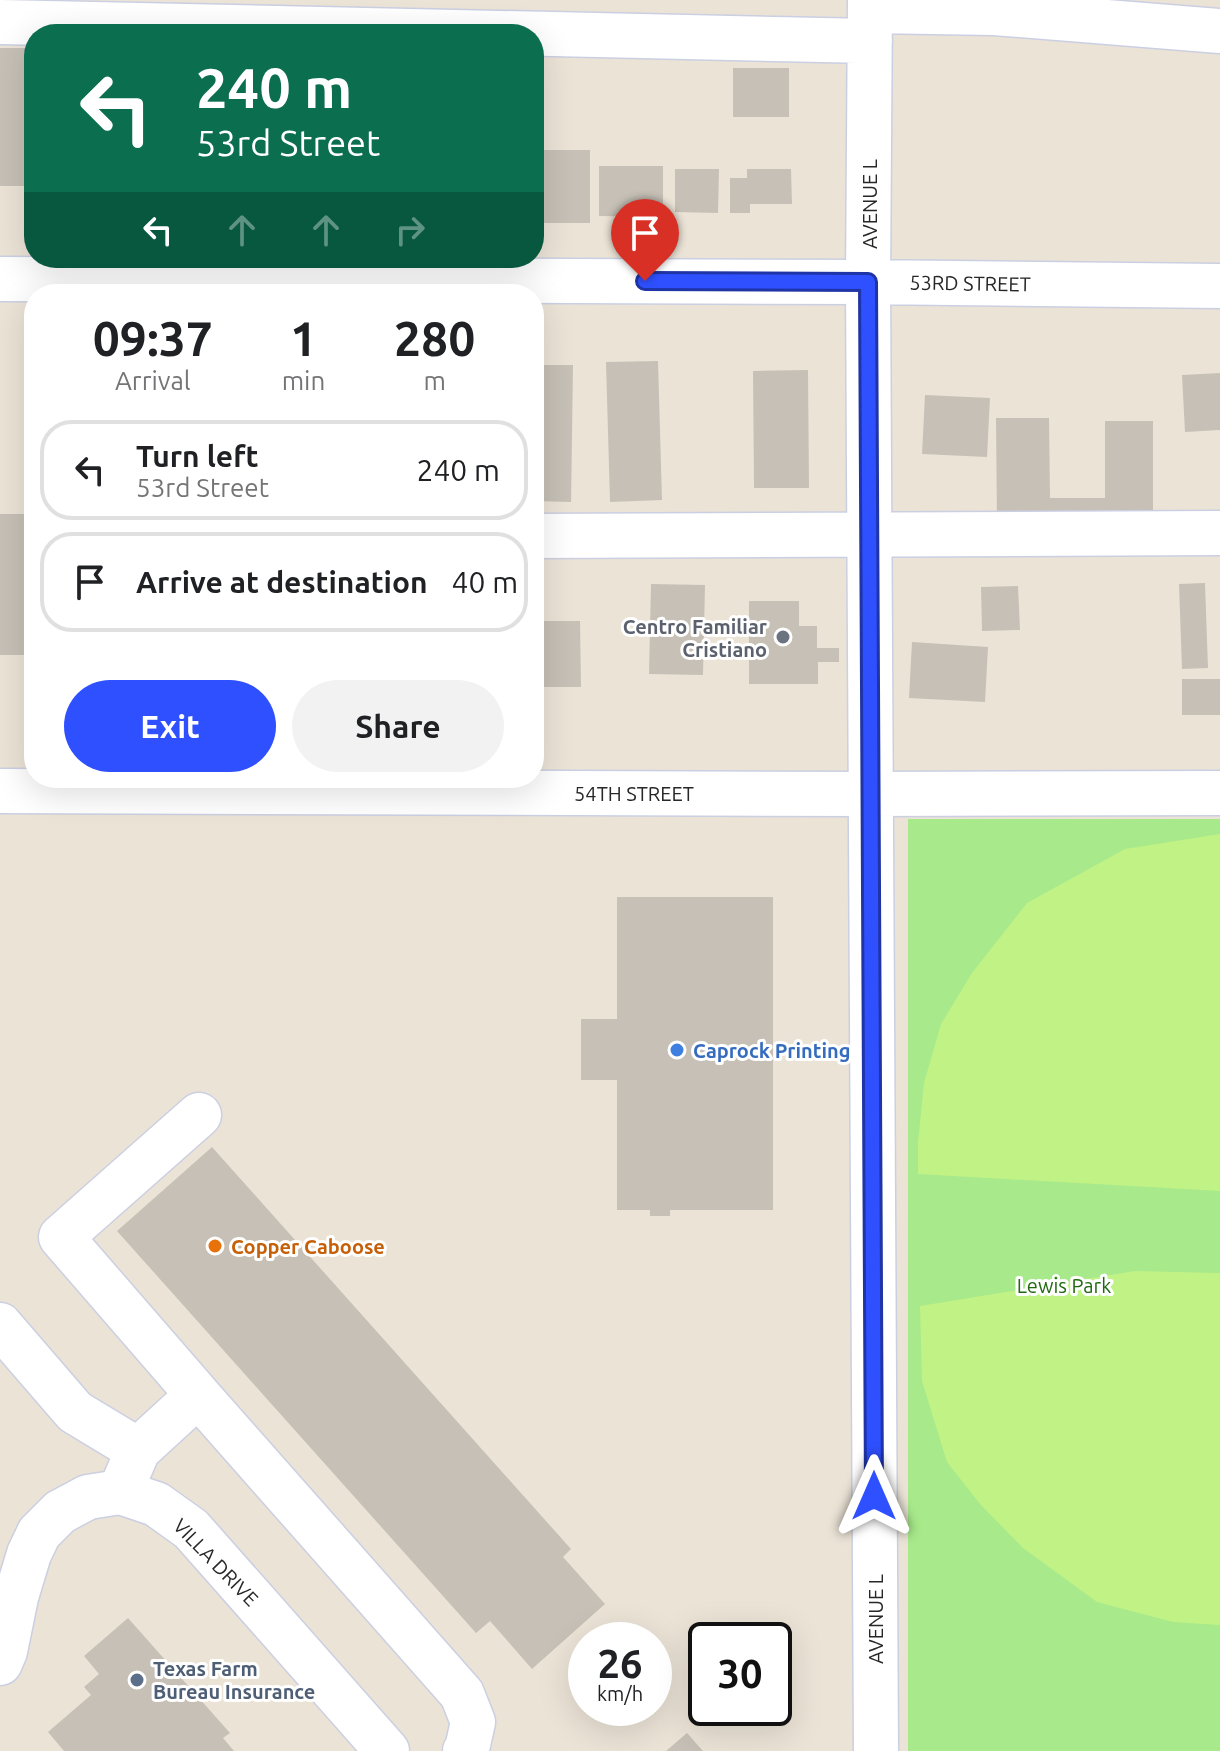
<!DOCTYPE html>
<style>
body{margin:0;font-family:Ubuntu,sans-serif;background:#f2f2f2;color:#202124;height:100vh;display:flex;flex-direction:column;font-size:30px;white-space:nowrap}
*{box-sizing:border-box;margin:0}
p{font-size:26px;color:#757577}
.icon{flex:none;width:44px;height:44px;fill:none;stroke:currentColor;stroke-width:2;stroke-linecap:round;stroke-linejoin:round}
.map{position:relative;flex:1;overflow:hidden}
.panel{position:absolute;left:24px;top:284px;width:520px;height:504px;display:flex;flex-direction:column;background:#fff;border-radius:32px;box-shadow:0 8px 32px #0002}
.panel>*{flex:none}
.hud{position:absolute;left:24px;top:24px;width:520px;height:244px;border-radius:32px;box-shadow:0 8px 32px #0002;background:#0b6e4f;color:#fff;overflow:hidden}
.speed{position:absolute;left:568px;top:1622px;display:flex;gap:16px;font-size:40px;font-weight:700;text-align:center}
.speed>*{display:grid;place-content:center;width:104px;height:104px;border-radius:50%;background:#fff;box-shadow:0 8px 32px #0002;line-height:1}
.speed small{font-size:20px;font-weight:400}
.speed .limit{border:4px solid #111;border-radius:12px;background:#fff;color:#111}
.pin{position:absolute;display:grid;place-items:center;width:68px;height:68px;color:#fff;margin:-82px -34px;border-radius:50% 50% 50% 0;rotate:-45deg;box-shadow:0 0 8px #0007}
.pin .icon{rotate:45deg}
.me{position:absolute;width:88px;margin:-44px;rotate:0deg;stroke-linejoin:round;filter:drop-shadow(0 0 6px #0008)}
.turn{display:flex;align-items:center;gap:28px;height:168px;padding:0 40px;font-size:36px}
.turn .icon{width:104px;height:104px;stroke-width:2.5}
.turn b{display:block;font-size:56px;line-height:68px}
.lanes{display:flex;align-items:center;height:76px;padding:0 40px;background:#0003;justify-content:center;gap:40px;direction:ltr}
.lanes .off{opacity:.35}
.eta{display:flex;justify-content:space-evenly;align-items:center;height:136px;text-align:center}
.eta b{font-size:48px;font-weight:700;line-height:56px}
.primary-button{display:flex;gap:16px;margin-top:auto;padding:16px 40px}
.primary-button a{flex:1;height:92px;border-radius:48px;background:#2f50ff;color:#fff;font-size:32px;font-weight:700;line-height:92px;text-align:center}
.primary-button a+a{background:#f2f2f2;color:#202124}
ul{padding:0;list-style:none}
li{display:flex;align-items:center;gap:24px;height:100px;margin:0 16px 12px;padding:0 24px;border:4px solid #e0e0e0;border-radius:32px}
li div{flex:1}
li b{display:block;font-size:30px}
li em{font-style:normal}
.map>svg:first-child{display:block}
.green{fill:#a8e98b}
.pitch{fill:#c1f285}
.building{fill:#c6c0b6}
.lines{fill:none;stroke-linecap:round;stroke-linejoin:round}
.minor-casing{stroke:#cbcfe2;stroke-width:47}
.minor{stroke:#fff;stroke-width:44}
.route-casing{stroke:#1f34a6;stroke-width:20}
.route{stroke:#2f50ff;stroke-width:14}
.worship-dot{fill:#6b7280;stroke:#fff;stroke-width:3}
.shop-dot{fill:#3f7fe0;stroke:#fff;stroke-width:3}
.food-dot{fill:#e8710a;stroke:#fff;stroke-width:3}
.service-dot{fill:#5c6f8a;stroke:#fff;stroke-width:3}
.labels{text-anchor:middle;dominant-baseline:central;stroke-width:6;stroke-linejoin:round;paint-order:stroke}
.street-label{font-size:20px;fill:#272727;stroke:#fff}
.worship-label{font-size:20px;font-weight:bold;fill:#5b616d;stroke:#fff;text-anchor:end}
.shop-label{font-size:20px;font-weight:bold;fill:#366cbe;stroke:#fff;text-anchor:start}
.food-label{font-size:20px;font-weight:bold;fill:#c56008;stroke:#fff;text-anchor:start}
.park-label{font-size:20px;fill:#216911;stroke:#fff}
.service-label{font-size:20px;font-weight:bold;fill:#4e5e75;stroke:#fff;text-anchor:start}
</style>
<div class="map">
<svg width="1220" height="1751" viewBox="0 0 1220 1751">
<rect width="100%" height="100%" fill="#ebe3d6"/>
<path class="green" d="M908,819H1220V1751H908Z"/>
<path class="pitch" d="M1220,834V1191L918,1174V1142L924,1083L941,1024L972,973L1027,903L1125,849Z
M1135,1271L1220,1273V1625L1173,1622L1097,1602L1023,1548L980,1504L947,1462L922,1381L920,1306Z"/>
<path class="building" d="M0,48H34L32,186H0Z
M733,68H789V117H733Z
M543,150H590V223H543Z
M599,166H663V217L599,216Z
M675,169H719L718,213L675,212Z
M747,169H791L792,204H750V213H730V178H747Z
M658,361L662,500L610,502L606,362Z
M534,365H573L571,502L534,501Z
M808,370L809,488H754L753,371Z
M1220,373V430L1185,432L1182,375Z
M925,395L990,398L987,457L922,454Z
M996,418H1049L1050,498H1105V421H1153V523L997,524Z
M0,514H34V628H31V655H0Z
M1205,583L1208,668L1182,669L1179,584Z
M651,584L705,585L703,675L649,674Z
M1018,586L1020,630L982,631L981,587Z
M749,601H799V626H817V648H839V662H818V684H749Z
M536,621H580L581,687H536Z
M912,642L988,647L985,702L909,698Z
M1182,679H1220V715H1182Z
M617,897H773V1210H670V1216H650V1210H617V1080H581V1019H617Z
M212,1147L571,1549L563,1557L605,1604L532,1669L490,1621L476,1633L117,1231Z
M128,1618L230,1733L223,1738L234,1751H64L48,1732L91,1695L84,1687L99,1674L84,1656Z
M687,1733L703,1751H666Z"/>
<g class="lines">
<g class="minor-casing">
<path id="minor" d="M870,0L868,282L876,1751
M870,11L994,13L1220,31
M0,22L870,41
M0,279L868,282L1220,286
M534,536L1220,533
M0,791L870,794L1220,793
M0,1325L75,1412L138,1450
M198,1395L61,1237L199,1115
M120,1492L138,1450L198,1395L462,1694L473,1722L467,1749L465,1751
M0,1663L5,1651L16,1597L29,1554L39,1533L60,1512L88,1497L120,1492L156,1504L191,1529L387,1751"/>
</g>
<use href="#minor" class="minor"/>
</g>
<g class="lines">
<g class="route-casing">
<path id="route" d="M645,281L868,282L874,1496"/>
</g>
<use href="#route" class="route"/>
</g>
<circle class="worship-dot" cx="783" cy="637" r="8"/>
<circle class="shop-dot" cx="677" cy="1050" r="8"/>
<circle class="food-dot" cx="215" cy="1246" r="8"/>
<circle class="service-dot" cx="137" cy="1680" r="8"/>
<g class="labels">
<g class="street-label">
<text transform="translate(869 204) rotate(-90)">AVENUE L</text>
<text transform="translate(970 283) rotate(1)">53RD STREET</text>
<text x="634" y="793">54TH STREET</text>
<text transform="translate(216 1562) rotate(46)">VILLA DRIVE</text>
<text transform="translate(875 1619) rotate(-90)">AVENUE L</text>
</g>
<g class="worship-label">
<text x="767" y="626">Centro Familiar<tspan x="767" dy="23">Cristiano</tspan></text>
</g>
<g class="shop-label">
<text x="693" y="1050">Caprock Printing</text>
</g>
<g class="food-label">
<text x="231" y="1246">Copper Caboose</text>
</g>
<g class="park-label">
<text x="1064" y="1285">Lewis Park</text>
</g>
<g class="service-label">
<text x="153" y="1668">Texas Farm<tspan x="153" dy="23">Bureau Insurance</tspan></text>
</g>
</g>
</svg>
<div class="speed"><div>26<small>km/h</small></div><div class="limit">30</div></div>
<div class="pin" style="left:645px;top:281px;background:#d93025"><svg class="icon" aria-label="arrive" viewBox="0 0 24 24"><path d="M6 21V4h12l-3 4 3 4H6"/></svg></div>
<svg class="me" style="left:874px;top:1496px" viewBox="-20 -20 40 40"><path d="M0-17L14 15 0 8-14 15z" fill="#2f50ff" stroke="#fff" stroke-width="4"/></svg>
<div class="hud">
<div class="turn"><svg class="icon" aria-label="left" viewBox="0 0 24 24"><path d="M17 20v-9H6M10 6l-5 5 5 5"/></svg><div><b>240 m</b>53rd Street</div></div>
<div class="lanes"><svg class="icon" aria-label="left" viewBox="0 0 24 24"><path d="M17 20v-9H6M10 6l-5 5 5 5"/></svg><svg class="icon off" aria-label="ahead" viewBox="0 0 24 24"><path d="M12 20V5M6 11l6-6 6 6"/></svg><svg class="icon off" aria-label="ahead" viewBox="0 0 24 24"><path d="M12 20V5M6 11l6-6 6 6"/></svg><svg class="icon off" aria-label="right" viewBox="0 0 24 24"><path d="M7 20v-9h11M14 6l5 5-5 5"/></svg></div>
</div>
<section class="panel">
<div class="eta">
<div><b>09:37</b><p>Arrival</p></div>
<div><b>1</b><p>min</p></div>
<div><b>280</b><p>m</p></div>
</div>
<ul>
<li><svg class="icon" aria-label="left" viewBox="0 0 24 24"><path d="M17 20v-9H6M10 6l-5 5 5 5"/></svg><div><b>Turn left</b><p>53rd Street</p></div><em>240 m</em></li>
<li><svg class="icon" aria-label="arrive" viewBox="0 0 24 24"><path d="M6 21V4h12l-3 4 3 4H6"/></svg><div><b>Arrive at destination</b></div><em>40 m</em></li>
</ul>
<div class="primary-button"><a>Exit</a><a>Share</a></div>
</section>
</div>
